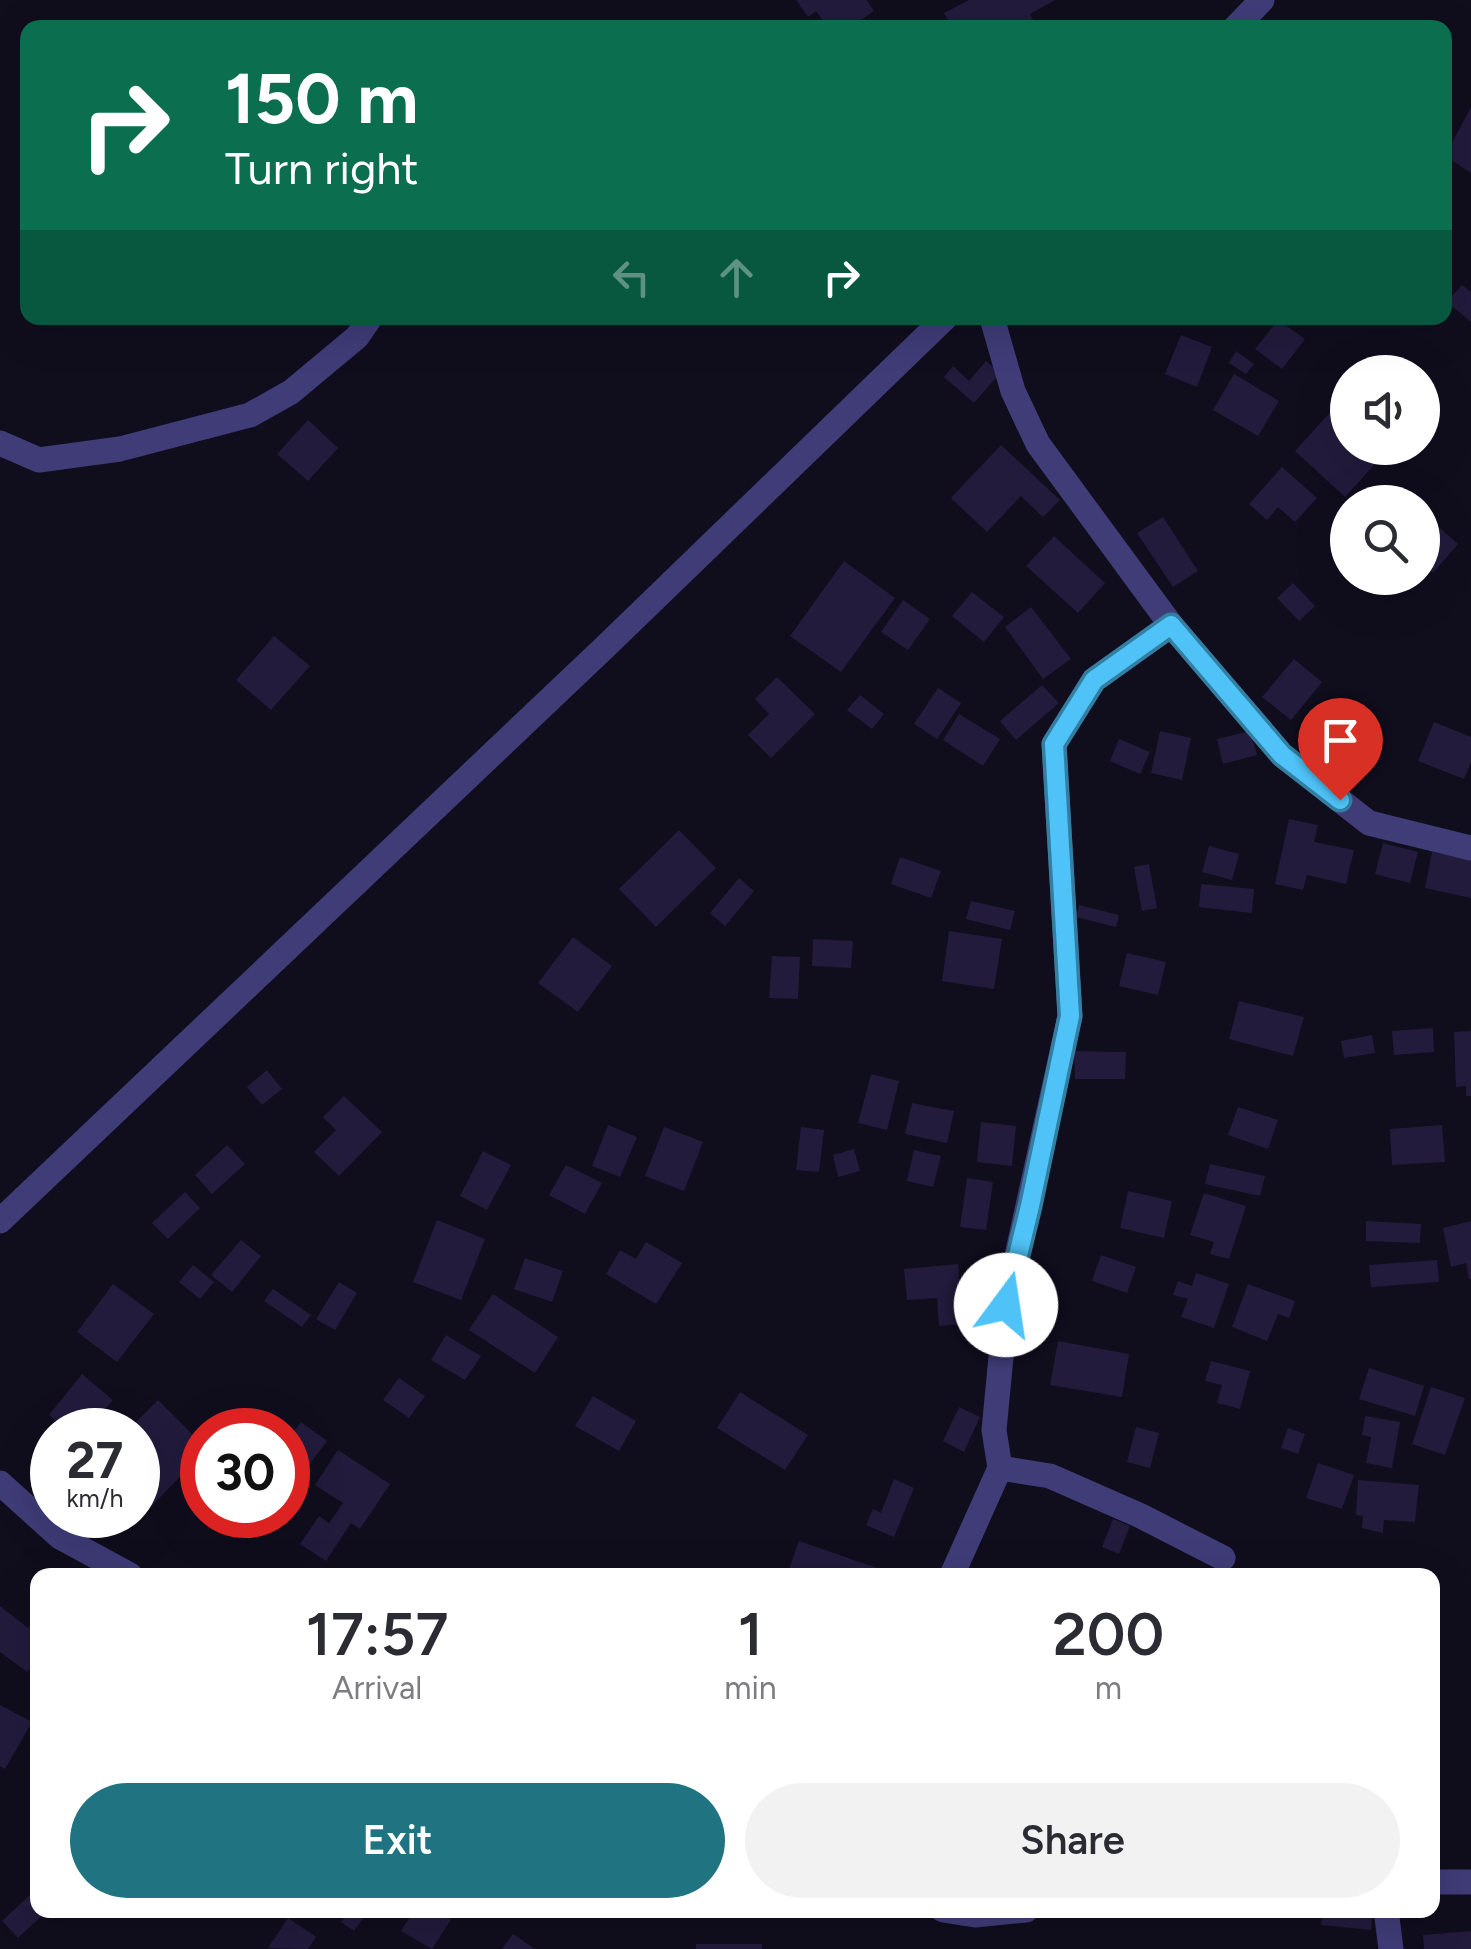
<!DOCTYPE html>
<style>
body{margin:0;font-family:Figtree,sans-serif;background:#f2f2f3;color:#2b2b33;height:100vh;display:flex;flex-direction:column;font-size:38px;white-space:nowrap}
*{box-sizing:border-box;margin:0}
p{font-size:32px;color:#7c7c81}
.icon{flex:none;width:55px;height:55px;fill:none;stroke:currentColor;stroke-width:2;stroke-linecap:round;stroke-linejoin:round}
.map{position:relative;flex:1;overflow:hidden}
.details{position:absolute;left:30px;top:1568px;width:1410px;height:350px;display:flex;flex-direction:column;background:#fff;border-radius:20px;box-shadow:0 10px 40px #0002}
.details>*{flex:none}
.hud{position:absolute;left:20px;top:20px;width:1432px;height:305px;border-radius:20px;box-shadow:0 10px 40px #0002;background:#0b6e4f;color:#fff;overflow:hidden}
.tools{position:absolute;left:1330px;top:355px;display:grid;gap:20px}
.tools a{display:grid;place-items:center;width:110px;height:110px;border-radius:50%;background:#fff;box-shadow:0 10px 40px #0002;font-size:50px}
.speed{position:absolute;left:30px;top:1408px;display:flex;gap:20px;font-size:50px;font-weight:700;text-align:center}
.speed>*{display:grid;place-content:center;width:130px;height:130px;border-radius:50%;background:#fff;box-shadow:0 10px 40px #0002;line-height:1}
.speed small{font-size:25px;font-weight:400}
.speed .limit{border:15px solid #d22;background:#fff;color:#111}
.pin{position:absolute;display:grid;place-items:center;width:85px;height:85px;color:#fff;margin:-102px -42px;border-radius:50% 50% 50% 0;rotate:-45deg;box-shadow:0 0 10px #0007}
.pin .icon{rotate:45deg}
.me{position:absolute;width:110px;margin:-55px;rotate:14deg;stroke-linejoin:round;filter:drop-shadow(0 0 8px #0008)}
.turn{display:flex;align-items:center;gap:35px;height:210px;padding:0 40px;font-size:45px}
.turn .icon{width:130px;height:130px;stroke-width:2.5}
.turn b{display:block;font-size:70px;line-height:85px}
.lanes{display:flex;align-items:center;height:95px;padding:0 40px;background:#0003;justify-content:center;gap:50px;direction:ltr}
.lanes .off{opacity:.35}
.eta{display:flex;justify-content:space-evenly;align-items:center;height:170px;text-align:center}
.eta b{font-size:60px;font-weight:600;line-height:70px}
.action{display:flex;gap:20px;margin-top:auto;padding:20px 40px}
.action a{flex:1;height:115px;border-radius:60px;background:#207381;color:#fff;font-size:40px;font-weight:600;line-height:115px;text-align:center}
.action a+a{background:#f2f2f3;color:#2b2b33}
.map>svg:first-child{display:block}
.building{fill:#221b3c}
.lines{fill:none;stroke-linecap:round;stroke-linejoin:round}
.minor{stroke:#3f3c78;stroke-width:25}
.route-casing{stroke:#337fa1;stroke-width:25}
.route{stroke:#4fc3f7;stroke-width:18}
</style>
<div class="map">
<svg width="1471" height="1949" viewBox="0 0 1471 1949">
<rect width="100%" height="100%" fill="#100d1d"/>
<path class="building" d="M796,0H867L874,11L850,28H828L816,11L808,17Z
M969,0H1055L1030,14L1033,20L1022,26L1018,20L1005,28H952L944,13Z
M1471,107V173L1445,156Z
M1462,285L1471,292V322L1447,302Z
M1278,320L1305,339L1282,369L1255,349Z
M1181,335L1212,347L1197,387L1165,374Z
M1236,351L1254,364L1246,374L1229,363Z
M986,361L1000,373L974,403L944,377L953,366L969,381Z
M1234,374L1279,401L1258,436L1213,410Z
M1335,407L1348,419V448H1379L1385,453L1345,497L1295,451Z
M308,420L338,448L308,481L277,454Z
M1001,445L1060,500L1043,517L1021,496L987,532L951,498Z
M1282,467L1317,498L1295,522L1278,507L1267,520L1249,504Z
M1422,512L1458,544L1433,573L1422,563Z
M1163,517L1198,571L1173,587L1137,533Z
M1054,536L1105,583L1078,613L1026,566Z
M844,561L895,598L841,672L790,636Z
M1293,583L1315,606L1299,621L1277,598Z
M972,592L1004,617L984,642L952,616Z
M903,600L930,619L908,650L881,632Z
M1031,607L1071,659L1043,679L1005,627Z
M274,636L310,666L271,710L236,680Z
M1294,659L1322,682L1291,720L1262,697Z
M777,677L815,714L771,758L748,735L769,714L755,699Z
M1042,685L1059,703L1016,740L1000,721Z
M938,688L961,703L937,739L914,724Z
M860,695L884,714L872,729L847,710Z
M959,714L1000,739L983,766L943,740Z
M1434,722L1471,737V762L1464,779L1418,761Z
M1160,731L1191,738L1182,780L1151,773Z
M1250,731L1257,755L1223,764L1217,739Z
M1119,739L1150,752L1140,774L1110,761Z
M1330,744L1358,759L1348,777L1320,761Z
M1289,819L1318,825L1314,842L1354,850L1346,884L1307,875L1303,890L1275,884Z
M679,830L716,868L656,927L619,889Z
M1383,843L1418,852L1410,883L1375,874Z
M1209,846L1239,854L1232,880L1202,872Z
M1432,852L1471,860V898L1425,888Z
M900,857L941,871L931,898L891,884Z
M1149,864L1157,908L1142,911L1134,867Z
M739,878L754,891L725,926L710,913Z
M1201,884L1254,889L1252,913L1199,907Z
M971,901L1015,911L1010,930L966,919Z
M1079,905L1119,915L1116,927L1076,917Z
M949,931L1002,939L994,989L942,981Z
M573,937L612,966L578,1012L538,983Z
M813,939L853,941L851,968L812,966Z
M1127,953L1166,962L1158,995L1119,986Z
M772,956L800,957L798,999L769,998Z
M1239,1001L1304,1017L1293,1056L1229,1039Z
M1433,1028L1434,1052L1394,1055L1392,1031Z
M1471,1031V1096H1466V1086L1456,1087L1454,1032Z
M1372,1035L1375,1053L1344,1058L1341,1041Z
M1074,1051L1126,1052L1125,1079H1075Z
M267,1070L282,1089L262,1105L247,1087Z
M871,1074L899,1081L887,1130L858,1123Z
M344,1096L382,1132L339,1176L314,1152L336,1130L323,1117Z
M912,1103L954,1111L947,1143L905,1134Z
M1238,1107L1278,1120L1268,1149L1228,1135Z
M981,1122L1016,1126L1012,1166L977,1162Z
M608,1125L637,1137L620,1177L592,1166Z
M1442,1125L1445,1162L1392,1165L1390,1129Z
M664,1127L703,1142L684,1191L645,1176Z
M801,1127L824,1130L819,1172L796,1170Z
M227,1145L245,1164L212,1194L195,1175Z
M854,1149L860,1171L838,1177L833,1155Z
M914,1150L941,1156L933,1187L907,1181Z
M483,1151L511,1165L487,1210L460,1196Z
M1210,1164L1265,1176L1260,1196L1205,1184Z
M566,1165L602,1183L585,1214L549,1195Z
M967,1178L993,1182L986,1230L960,1227Z
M1128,1191L1172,1201L1164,1238L1120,1228Z
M185,1192L200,1208L168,1239L152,1223Z
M1204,1193L1246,1206L1229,1259L1210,1254L1214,1242L1190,1235Z
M437,1220L485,1239L461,1300L413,1282Z
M1366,1221L1421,1224L1420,1243L1366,1241Z
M1471,1221V1279H1469L1466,1263L1451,1267L1443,1228Z
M241,1240L261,1256L232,1292L211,1275Z
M646,1242L682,1263L656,1304L606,1274L620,1250L636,1259Z
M1101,1255L1136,1267L1127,1293L1092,1281Z
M525,1258L563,1271L552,1302L514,1289Z
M1437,1260L1439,1282L1371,1287L1369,1265Z
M958,1264L963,1324L939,1326L937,1298L907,1300L904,1269Z
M193,1265L214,1282L200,1299L179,1282Z
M1196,1273L1229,1284L1214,1328L1181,1317L1188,1299L1173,1295L1178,1281L1192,1286Z
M339,1282L357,1293L335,1330L316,1319Z
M113,1284L154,1314L117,1362L77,1332Z
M1248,1284L1295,1301L1289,1318L1278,1314L1267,1341L1232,1327Z
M273,1289L311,1315L302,1327L264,1301Z
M493,1294L558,1337L535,1373L469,1330Z
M446,1335L481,1356L465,1380L431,1360Z
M1058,1341L1129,1354L1122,1397L1050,1385Z
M1211,1361L1250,1371L1240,1409L1217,1403L1222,1385L1205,1381Z
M1369,1368L1424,1386L1415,1416L1359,1399Z
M82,1374L113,1400L88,1430H67L49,1415Z
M399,1378L425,1396L409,1418L383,1400Z
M1431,1387L1465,1398L1445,1455L1412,1444Z
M740,1392L808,1435L785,1470L717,1428Z
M593,1396L636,1421L619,1451L575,1426Z
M158,1400L202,1444V1454L143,1515L138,1509V1430H128Z
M959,1407L980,1417L964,1452L943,1441Z
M1365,1416L1400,1422L1392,1468L1366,1463L1371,1437L1362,1435Z
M301,1422L327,1441L288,1493V1439Z
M1136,1427L1159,1433L1150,1468L1127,1462Z
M1288,1428L1305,1434L1298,1454L1281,1448Z
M338,1450L390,1484L360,1529L351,1523L326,1561L300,1544L319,1516L329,1523L343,1503L315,1485Z
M1318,1463L1354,1475L1342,1509L1306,1498Z
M894,1479L914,1488L894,1537L866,1525L873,1509L881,1513Z
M1358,1480L1419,1485L1415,1522L1384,1520L1383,1533L1362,1528L1363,1516L1356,1515Z
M1113,1519L1130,1526L1119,1554L1102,1547Z
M799,1541L894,1574V1575H787Z
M0,1606L28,1628L34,1620L38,1623V1659L27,1672L0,1652Z
M0,1705L32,1722L5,1769L0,1766Z
M31,1894L38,1902V1910H48L18,1938L2,1921Z
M356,1910H369L354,1931L341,1922L349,1912L353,1914Z
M414,1910H457L432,1949L401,1931Z
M1323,1910H1373L1371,1930L1321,1925Z
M288,1918L316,1937L308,1949L268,1948Z
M1471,1931V1949H1424L1423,1935Z
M513,1934L535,1949H502Z
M696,1944H762V1949H696Z"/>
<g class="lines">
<path class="minor" d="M1235,28L1262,0
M992,318L1013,391L1038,444L1171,625L1282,755L1369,823L1471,848
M0,443L39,460L120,449L250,415L291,392L357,337L370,318
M0,1221L605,647L945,318
M1000,1468L1050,1476L1141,1516L1223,1558
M0,1483L60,1537L130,1575
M952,1575L1000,1468L994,1430L1006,1305L1070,1016L1054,744L1094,680L1171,625
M1432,1882H1471
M943,1910L975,1915L1026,1910
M1386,1910L1391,1949"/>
</g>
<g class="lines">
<g class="route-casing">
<path id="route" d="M1006,1305L1030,1206L1070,1016L1054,744L1094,680L1171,625L1282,755L1340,800"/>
</g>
<use href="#route" class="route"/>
</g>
</svg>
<div class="tools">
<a><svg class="icon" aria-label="sound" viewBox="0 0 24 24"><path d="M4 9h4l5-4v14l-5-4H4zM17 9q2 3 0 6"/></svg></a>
<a><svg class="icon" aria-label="search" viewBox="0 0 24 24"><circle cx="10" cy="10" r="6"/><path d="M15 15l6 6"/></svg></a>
</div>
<div class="speed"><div>27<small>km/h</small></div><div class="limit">30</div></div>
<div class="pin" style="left:1340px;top:800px;background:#d93025"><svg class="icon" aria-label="arrive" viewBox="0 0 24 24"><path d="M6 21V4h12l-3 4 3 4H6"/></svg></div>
<svg class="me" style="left:1006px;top:1305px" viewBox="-20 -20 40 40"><circle r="19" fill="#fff"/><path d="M0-13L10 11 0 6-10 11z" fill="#4fc3f7"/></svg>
<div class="hud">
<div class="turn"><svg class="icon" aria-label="right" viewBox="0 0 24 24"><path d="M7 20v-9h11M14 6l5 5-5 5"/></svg><div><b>150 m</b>Turn right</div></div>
<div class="lanes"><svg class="icon off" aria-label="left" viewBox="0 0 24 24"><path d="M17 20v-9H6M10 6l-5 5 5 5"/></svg><svg class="icon off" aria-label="ahead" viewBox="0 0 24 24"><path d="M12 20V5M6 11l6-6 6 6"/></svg><svg class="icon" aria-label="right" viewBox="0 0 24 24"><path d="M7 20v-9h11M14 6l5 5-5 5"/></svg></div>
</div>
<section class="details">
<div class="eta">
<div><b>17:57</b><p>Arrival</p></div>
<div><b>1</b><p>min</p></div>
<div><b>200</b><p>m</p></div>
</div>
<div class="action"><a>Exit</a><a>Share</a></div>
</section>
</div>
